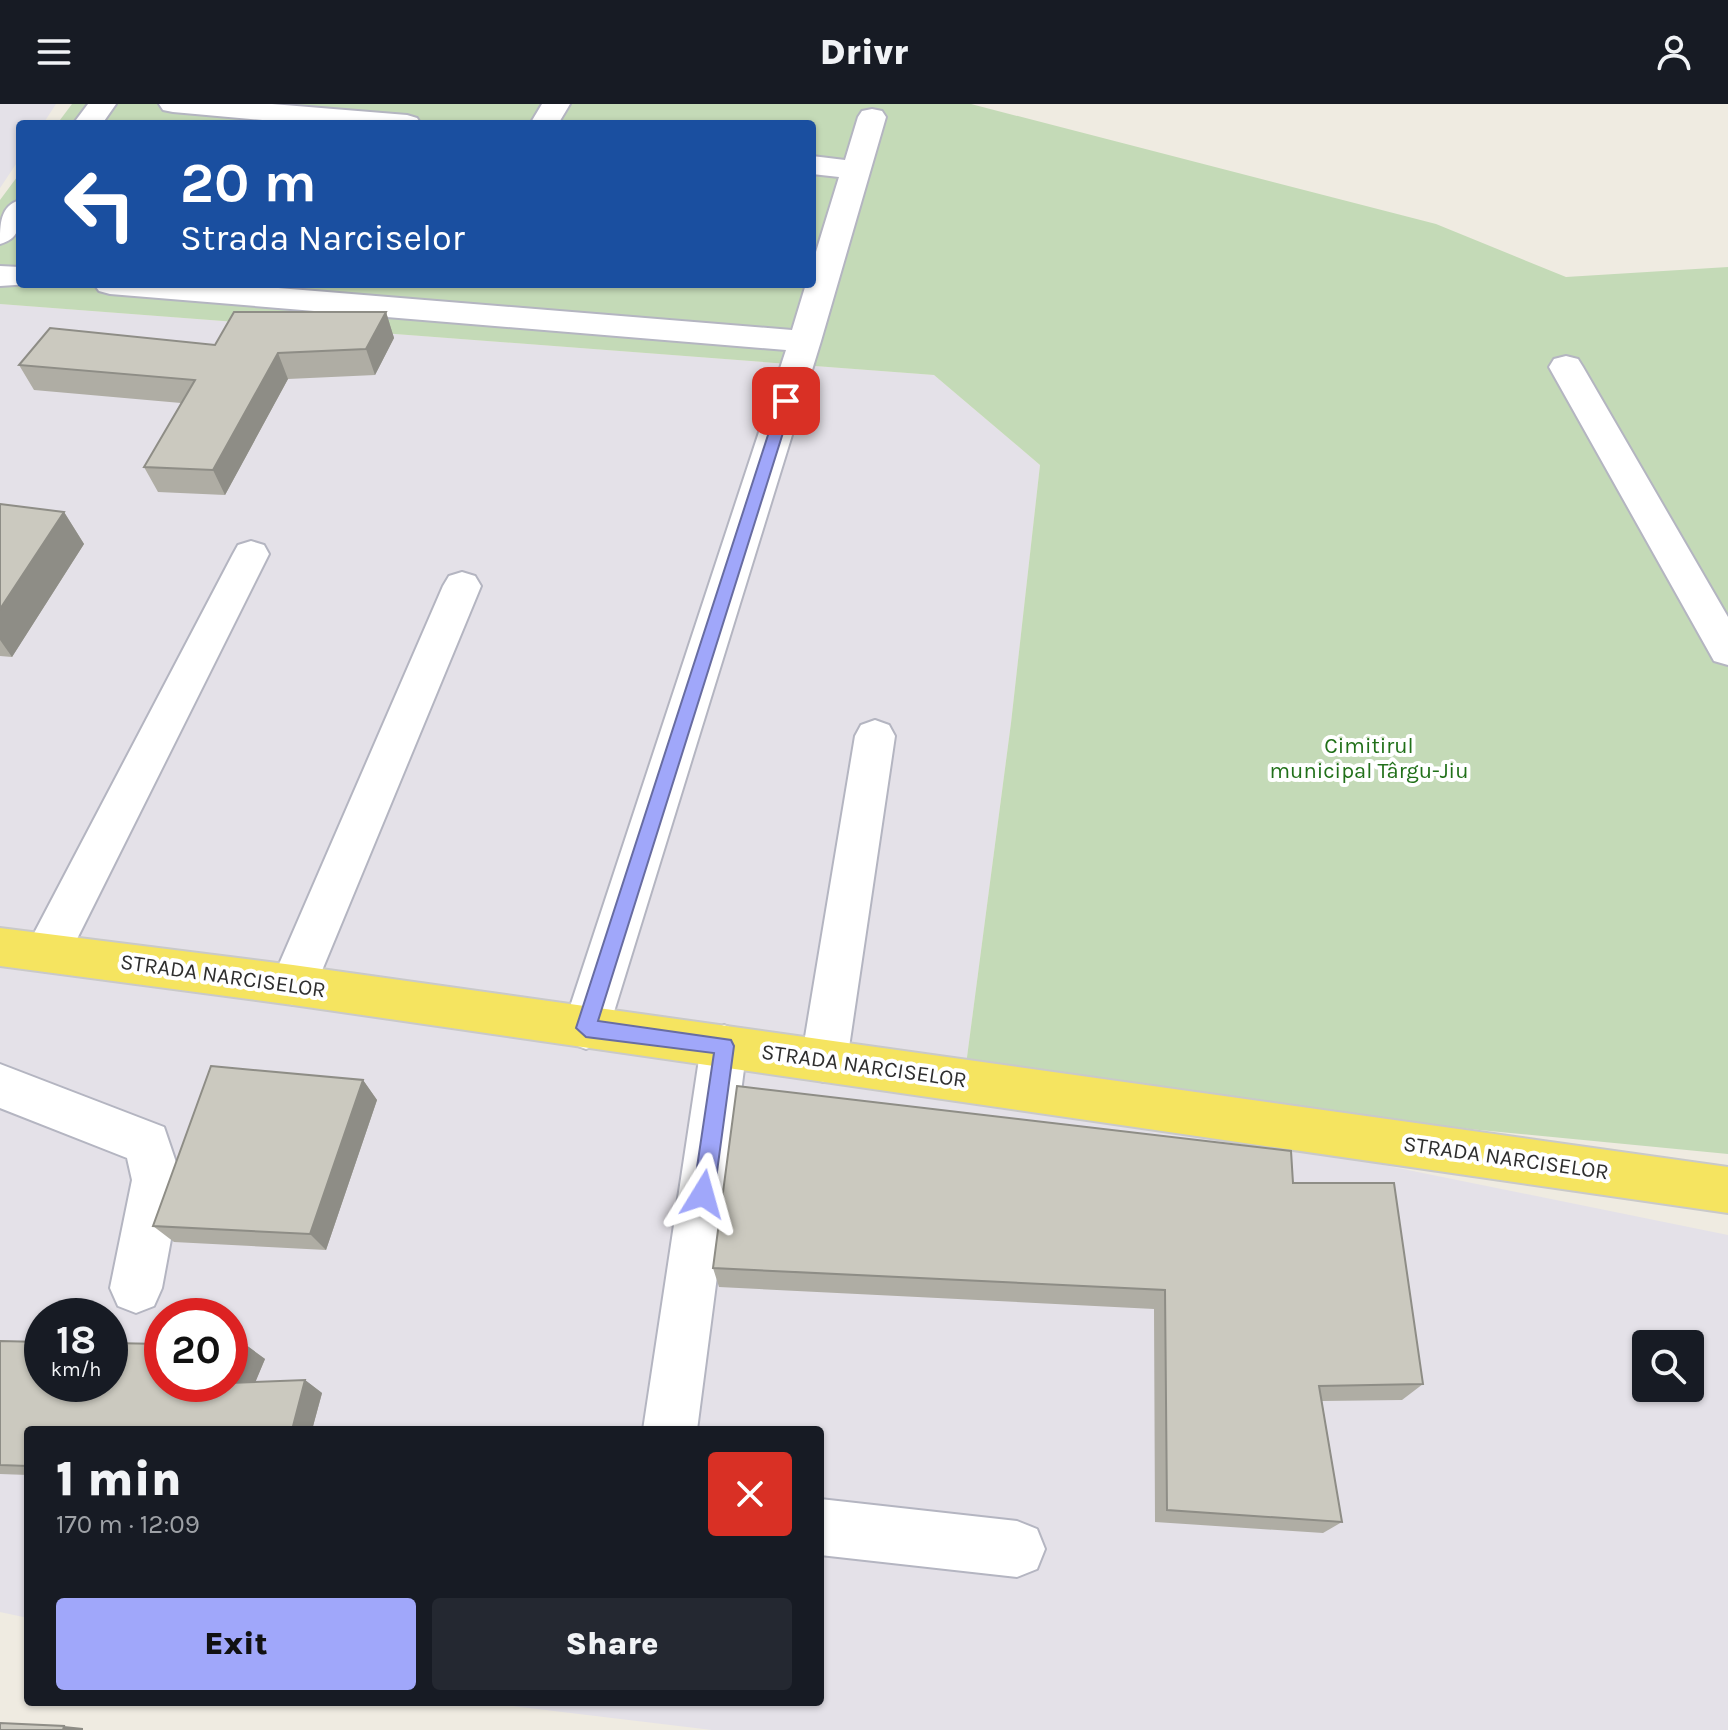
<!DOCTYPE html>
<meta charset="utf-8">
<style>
body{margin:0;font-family:Karla,sans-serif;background:#242831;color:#f1f3f6;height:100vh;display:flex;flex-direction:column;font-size:30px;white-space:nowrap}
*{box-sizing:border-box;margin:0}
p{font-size:26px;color:#9ea1a6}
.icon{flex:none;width:44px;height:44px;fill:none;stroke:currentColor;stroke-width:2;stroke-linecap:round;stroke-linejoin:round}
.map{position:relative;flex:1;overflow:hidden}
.details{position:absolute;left:24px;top:1322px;width:800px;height:280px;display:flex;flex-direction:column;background:#171b24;border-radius:8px;box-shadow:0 2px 6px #0004}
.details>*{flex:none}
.banner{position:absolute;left:16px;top:16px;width:800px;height:168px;border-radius:8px;box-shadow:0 2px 6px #0004;background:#1a4fa0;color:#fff;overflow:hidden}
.buttons{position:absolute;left:1632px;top:1226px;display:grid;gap:16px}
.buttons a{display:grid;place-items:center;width:72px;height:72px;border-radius:8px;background:#171b24;box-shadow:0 2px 6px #0004;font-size:40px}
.speed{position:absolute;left:24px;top:1194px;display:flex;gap:16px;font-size:40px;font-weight:700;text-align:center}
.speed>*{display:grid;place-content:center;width:104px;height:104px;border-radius:50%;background:#171b24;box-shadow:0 2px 6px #0004;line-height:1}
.speed small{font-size:20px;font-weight:400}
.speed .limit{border:12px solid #d22;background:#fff;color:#111}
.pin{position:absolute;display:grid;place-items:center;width:68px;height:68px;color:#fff;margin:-34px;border-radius:16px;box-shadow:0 4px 12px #0006}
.me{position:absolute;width:88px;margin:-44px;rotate:8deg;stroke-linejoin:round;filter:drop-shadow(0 0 6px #0008)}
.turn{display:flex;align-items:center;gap:28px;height:168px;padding:0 32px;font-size:36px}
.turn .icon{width:104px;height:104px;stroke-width:2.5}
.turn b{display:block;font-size:56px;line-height:68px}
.round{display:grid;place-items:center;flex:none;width:84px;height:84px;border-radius:8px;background:#242831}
.overview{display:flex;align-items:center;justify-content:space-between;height:136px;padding:0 32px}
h1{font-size:48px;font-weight:800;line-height:60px}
.cta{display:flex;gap:16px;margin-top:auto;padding:16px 32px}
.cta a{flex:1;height:92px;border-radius:8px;background:#a0a7fa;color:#111;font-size:32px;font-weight:800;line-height:92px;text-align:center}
.cta a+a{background:#242831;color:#f1f3f6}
header{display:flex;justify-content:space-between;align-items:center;height:104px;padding:0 32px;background:#171b24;font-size:36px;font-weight:800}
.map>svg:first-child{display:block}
.industrial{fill:#e4e1e8;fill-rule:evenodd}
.cemetery{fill:#c4dab7}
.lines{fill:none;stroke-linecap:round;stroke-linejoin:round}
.minor-casing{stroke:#b4b5c1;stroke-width:4}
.major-casing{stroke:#c9c9c9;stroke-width:4}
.minor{fill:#fff;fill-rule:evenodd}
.major{fill:#f5e460;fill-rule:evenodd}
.wall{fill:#afada4}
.shaded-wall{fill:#8e8d86}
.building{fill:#cbc9bf;stroke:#8e8d86;stroke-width:2}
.route{fill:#a0a7fa;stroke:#686da2;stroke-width:2}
.labels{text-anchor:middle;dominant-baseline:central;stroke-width:8;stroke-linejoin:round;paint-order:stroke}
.park-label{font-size:22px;fill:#217019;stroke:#fff}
.street-label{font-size:22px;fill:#2e2e2e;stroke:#fff}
</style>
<header><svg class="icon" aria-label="menu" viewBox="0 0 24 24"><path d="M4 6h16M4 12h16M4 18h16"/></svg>Drivr<svg class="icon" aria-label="person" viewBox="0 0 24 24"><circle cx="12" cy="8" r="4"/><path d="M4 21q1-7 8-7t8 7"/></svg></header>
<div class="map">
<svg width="1728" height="1626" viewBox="0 0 1728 1626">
<rect width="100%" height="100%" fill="#efebe1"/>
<path class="industrial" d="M0,0H56L43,20H20V54L0,84Z
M0,200L934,271L1040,361L1011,619L964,976L1728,1131V1626H712L479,1598H820V1326H28V1514L0,1508ZM42,1212H110V1280H42ZM162,1212H230V1280H162ZM1646,1240H1690V1284H1646Z"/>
<path class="cemetery" d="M72,0H971L1436,120L1566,173L1728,163V1050L964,976L1011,619L1040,361L934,271L0,200V96L20,69V180H812V20H57Z"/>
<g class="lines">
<g class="minor-casing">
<path id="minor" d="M88,0H116L102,20H73Z
M159,0H272L407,11L417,14L421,20H308L173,8L163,6Z
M542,0H570L558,20H530Z
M872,5L882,7L886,13L821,237L609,924L602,939L586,945L570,939L563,924L786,246L110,190L99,187L94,180H229L792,226L806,180H812V161L839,73L812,70V52L845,56L858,13L862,7Z
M20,96C20,116 23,134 0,140C0,120 0,102 20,96Z
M0,162L20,163V180H30L0,182Z
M1566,252L1578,255L1583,263L1728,513V561L1714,557L1549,263L1554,255Z
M251,437L264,441L269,450L63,863L47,868L31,863L25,849L31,835L233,450L238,441Z
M462,468L475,472L481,482L316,881L309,895L293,901L277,895L270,881L443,482L449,472Z
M875,616L889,621L895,632L847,957L841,972L824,978L807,972L801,957L855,632L861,621Z
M724,921L740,927L747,942L697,1326H643L701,942L708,927Z
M0,960L164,1023L182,1076L162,1184L154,1202L136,1209L118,1202L110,1184L132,1076L127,1054L0,1004Z
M820,1395L1017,1417L1037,1425L1045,1445L1037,1465L1017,1473L820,1451Z"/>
</g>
<g class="major-casing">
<path id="major" d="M0,824L293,861L1728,1063V1109L293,901L0,862Z"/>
</g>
<use href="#minor" class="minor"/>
<use href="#major" class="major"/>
</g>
<path class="wall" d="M386,208L394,234L375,271L288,275L225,391L158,388L144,363L181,299L34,286L19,261L215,241Z
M0,400L64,408L84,440L12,553L0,552Z
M363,976L377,996L326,1146L174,1138L153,1122Z
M1293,1079L1423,1280L1402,1296L1322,1297L1342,1418L1323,1429L1155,1418L1154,1205L719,1183L713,1164Z
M0,1237L246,1241L265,1255L255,1278L305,1276L322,1289L312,1326H28V1371L0,1370Z"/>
<path class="shaded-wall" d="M386,208L394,234L375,271L366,245Z
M278,249L288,275L225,391L213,366Z
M64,408L84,440L12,553L0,536V505Z
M363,976L377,996L326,1146L310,1130Z
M246,1241L265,1255L250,1291L230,1279Z
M305,1276L322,1289L312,1326H292Z
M64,1622L83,1624V1626H63Z"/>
<path class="building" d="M234,208H386L366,245L278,249L213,366L144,363L195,276L19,261L50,224L215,241Z
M0,400L64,408L0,505Z
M211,962L363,976L310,1130L153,1122Z
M737,982L1291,1047L1293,1079H1394L1423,1280L1319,1282L1342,1418L1167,1406L1165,1186L713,1164Z
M0,1237L42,1238V1280H110V1239L162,1240V1280H230V1241H246L230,1279L305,1276L292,1326H28V1362L0,1361Z
M0,1619L64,1622L63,1626H0Z"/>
<path class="route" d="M786,292L793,297L598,917L731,936L734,942L714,1090L711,1097L703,1100L696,1097L693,1090L714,949L586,933L576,924L779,297Z"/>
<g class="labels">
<g class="park-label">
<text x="1369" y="642">Cimitirul<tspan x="1369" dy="25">municipal Târgu-Jiu</tspan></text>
</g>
<g class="street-label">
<text transform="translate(223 872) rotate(8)">STRADA NARCISELOR</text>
<text transform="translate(864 962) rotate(8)">STRADA NARCISELOR</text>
<text transform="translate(1506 1054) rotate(8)">STRADA NARCISELOR</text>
</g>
</g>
</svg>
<div class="buttons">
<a><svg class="icon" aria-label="search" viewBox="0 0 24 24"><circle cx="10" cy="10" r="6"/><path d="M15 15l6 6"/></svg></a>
</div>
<div class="speed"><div>18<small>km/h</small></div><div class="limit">20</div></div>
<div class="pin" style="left:786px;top:297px;background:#d93025"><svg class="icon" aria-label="arrive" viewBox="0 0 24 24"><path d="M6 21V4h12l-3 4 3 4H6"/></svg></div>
<svg class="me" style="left:703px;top:1090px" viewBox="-20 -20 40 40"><path d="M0-17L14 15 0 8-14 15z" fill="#a0a7fa" stroke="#fff" stroke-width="4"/></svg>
<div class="banner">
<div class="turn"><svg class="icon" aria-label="left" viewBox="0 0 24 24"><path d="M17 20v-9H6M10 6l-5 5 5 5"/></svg><div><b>20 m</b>Strada Narciselor</div></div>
</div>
<section class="details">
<div class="overview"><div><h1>1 min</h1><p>170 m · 12:09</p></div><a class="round" style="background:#d93025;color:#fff"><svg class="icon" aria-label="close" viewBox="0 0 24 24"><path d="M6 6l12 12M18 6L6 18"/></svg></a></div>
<div class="cta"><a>Exit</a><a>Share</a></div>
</section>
</div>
